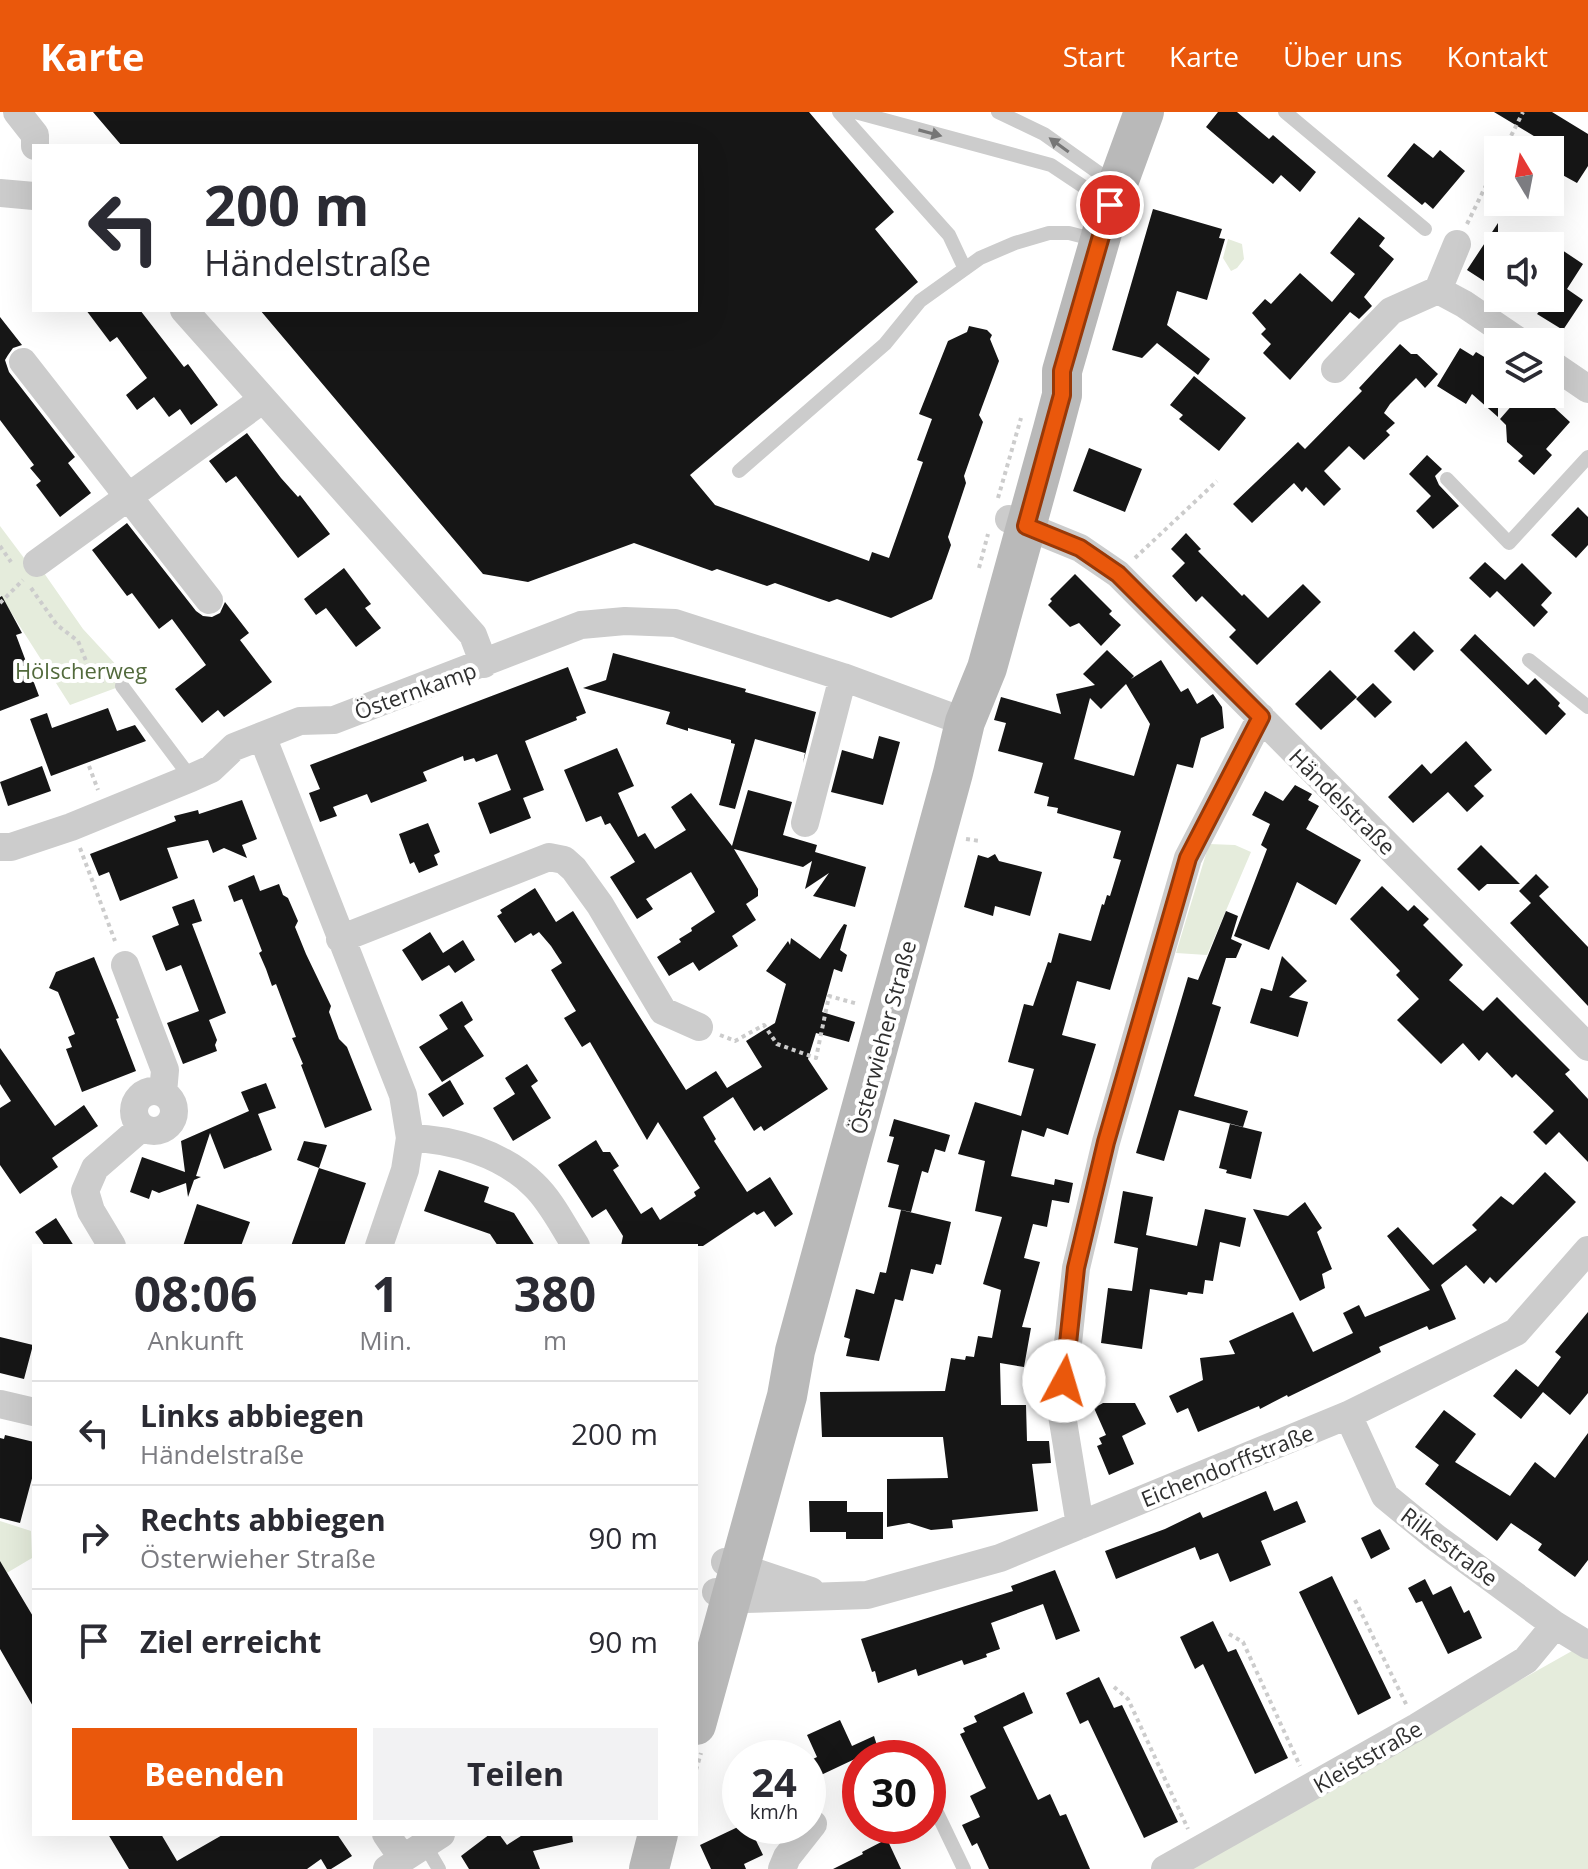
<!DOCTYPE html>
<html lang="de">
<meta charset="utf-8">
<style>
body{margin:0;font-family:"Open Sans",sans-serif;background:#f2f2f3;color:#2b2b33;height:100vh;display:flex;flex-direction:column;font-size:30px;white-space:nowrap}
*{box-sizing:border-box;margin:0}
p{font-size:26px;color:#7c7c81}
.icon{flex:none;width:44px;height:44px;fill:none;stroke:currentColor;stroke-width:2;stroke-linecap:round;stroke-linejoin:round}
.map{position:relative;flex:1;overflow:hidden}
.side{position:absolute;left:32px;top:1132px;width:666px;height:592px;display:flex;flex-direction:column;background:#fff;border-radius:0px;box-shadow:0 8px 32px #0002}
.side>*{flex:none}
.guide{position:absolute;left:32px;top:32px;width:666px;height:168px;border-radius:0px;box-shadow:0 8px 32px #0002;background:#fff;color:#2b2b33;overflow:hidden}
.needle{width:52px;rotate:350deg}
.tools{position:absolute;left:1484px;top:24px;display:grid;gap:16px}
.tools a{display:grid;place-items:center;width:80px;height:80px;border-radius:0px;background:#fff;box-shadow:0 8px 32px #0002;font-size:40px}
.speed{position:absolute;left:722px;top:1628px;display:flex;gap:16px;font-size:40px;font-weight:700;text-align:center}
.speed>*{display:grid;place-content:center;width:104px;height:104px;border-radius:50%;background:#fff;box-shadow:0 8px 32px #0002;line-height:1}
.speed small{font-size:20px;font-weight:400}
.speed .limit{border:12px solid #d22;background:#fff;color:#111}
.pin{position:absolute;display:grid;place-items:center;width:68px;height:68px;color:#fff;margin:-34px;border:4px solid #fff;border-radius:50%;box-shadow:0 2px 8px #0007}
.me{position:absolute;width:88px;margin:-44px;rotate:6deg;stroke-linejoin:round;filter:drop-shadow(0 0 6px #0008)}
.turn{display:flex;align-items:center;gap:28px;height:168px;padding:0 40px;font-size:36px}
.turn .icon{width:104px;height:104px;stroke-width:2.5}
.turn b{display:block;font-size:56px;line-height:68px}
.eta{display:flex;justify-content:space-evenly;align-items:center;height:136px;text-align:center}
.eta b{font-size:48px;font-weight:700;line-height:56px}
.button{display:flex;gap:16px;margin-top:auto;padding:16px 40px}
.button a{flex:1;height:92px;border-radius:0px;background:#ea580c;color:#fff;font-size:32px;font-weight:700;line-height:92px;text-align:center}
.button a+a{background:#f2f2f3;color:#2b2b33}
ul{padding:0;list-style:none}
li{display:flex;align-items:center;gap:24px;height:104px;padding:0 40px;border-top:2px solid #e1e1e2}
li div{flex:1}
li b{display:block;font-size:30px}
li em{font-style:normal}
header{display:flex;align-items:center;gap:48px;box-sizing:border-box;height:112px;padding:0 40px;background:#ea580c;color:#fff}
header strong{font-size:38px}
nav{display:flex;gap:44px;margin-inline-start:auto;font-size:28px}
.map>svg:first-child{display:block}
.green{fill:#e5ecdc}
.building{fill:#161616;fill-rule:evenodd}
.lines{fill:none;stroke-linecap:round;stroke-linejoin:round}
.path{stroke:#ccc;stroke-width:4;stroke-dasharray:4 4;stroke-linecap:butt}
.lane{stroke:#ccc;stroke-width:14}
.street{stroke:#ccc;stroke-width:28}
.secondary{stroke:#b9b9b9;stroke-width:40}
.oneway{fill:#767676}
.route-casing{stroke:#983908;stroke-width:20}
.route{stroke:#ea580c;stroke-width:14}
.labels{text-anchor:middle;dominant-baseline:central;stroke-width:8;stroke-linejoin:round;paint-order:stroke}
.park-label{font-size:22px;fill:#526a3c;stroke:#fff}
.street-label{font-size:22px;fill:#2f2f2f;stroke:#fff}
</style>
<header>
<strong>Karte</strong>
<nav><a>Start</a><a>Karte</a><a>Über uns</a><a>Kontakt</a></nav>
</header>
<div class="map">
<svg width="1588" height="1757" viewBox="0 0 1588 1757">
<rect width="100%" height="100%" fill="#fff"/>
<path class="green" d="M1228,127L1242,132L1244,147L1237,156L1231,159L1223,146Z
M0,414L27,450L37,451L83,517L132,570L70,593L0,483Z
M1209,732L1235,733L1251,740L1207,843L1176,841Z
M0,1409L31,1419L32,1446L0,1465Z
M1579,1535L1588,1540V1757H1185Z"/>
<path class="building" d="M93,0H809L894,100L875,117L918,170L690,363L715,393L869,449L872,440L889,446L923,350L917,348L932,307L919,302L948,229L967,220L969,214L987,218L992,223L990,227L999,249L979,303L983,310L964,364L966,371L948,425L951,433L932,487L891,506L837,487L829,490L775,471L767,474L717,457L712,459L634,431L528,470L483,462L260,198H696V34H122Z
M1218,0H1237L1269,27L1273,23L1316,60L1300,80L1281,63L1273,72L1206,15Z
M1494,0H1552L1588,22V54L1577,71L1557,60L1561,54L1550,48V38H1543L1547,32Z
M1414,31L1433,46L1440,38L1465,59L1433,97L1425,90L1422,93L1387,64Z
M1153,97L1222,117L1219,126L1225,127L1207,188L1177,179L1167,213L1210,247L1198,263L1157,231L1142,246L1112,238Z
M1359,105L1385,126L1379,134L1394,147L1364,185L1372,194L1359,207L1350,200L1290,268L1263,241L1271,232L1261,222L1266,217L1252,201L1265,187L1271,192L1300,161L1332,190L1355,162L1330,141Z
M1498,111V178L1467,158Z
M1559,136L1583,152L1567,177L1583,188L1563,218L1537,202L1550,186V150Z
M86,198H140L184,255L188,252L218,293L191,313L180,297L169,305L154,285L137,298L126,283L147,266L117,225L110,230Z
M0,205L22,233L13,236L8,243L5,248L9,260L75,345L68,351L91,381L60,405L36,373L41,369L30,356L34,353L0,308Z
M1400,232L1411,242H1417L1438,262L1425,276L1416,266L1390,292L1384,301L1395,311L1386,319L1390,323L1364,348L1349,334L1324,359L1341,377L1324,394L1306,375L1302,380L1294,371L1252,411L1233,392L1298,330L1305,337L1362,279L1359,276Z
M1495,234L1498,236V305L1472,282L1466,292L1437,274L1460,236L1473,244L1476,240L1486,246Z
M1194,264L1246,306L1219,339L1179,307L1183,303L1170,293Z
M1521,283L1534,295L1543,285L1570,310L1546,337L1552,343L1534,363L1518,349L1523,344L1507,330L1506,313L1500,307Z
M247,321L281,366L298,385L300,383L330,422L298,446L236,364L226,371L209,349Z
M1089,336L1142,357L1125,400L1073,379Z
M1427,343L1442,357L1435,364L1439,373L1459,394L1433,417L1416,399L1431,384L1409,362Z
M1578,395L1588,405V433L1576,446L1551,423Z
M127,411L196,499L203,504L212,505L220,501L225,490L249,521L240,528L272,570L224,605L218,598L202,611L175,577L206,553L172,507L159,517L132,481L127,484L92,438Z
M1186,421L1201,437L1198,439L1242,484L1244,482L1268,506L1303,472L1321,490L1257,553L1229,525L1236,518L1202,484L1196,490L1172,464L1185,451L1171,437Z
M1485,450L1505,468L1522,451L1552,481L1541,493L1548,500L1534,515L1497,479L1490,486L1469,466Z
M344,456L371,492L365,496L381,516L356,535L326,496L316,503L304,487Z
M1075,462L1112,499L1109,502L1121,513L1101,534L1079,511L1070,515L1048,493L1052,489L1050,487Z
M2,484L22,521L16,523L39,584L0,599V485Z
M1414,519L1434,539L1414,559L1394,539Z
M1475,522L1528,573L1535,566L1560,591L1558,594L1566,602L1546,623L1460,538Z
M1107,538L1134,564L1131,567L1161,548L1181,580L1188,576L1197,592L1213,582L1222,595L1224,616L1201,626L1193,656L1177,652L1110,878L1077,869L1062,923L1096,932L1068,1023L1047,1016L1044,1025L1022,1018L1011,1064L1054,1073L1055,1067L1073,1071L1069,1091L1052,1088L1047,1115L1033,1112L1024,1146L1040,1150L1022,1215L1031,1216L1024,1255L1000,1251L1001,1293H1026L1027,1329H1049L1051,1351L1032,1352L1038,1399L952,1408L953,1416L931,1418L909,1411L887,1415V1367L948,1366L943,1325H822L820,1280L945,1279L951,1246L965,1248L966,1244L974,1245L978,1224L992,1226L1001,1178L983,1172L1002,1105L975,1099L985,1049L958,1042L975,990L1021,1004L1034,957L1008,950L1024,892L1033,894L1048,850L1051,851L1059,821L1091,829L1102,792L1104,793L1107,783L1110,784L1121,748L1113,746L1121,719L1057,701L1058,696L1047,694L1049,685L1034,681L1043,651L998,639L1006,611L994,608L1001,585L1061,602L1056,582L1095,573L1083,562ZM1126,572L1150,612L1134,664L1074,647L1090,586L1101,597Z
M613,541L746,577L745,580L816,600L803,651L805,641L755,627L735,697L719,693L735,632L731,631V628L688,616V619L666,612L670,600L583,576L606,568Z
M568,555L586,601L576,605L577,608L525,629L544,678L523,686L531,706L490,722L478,691L511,678L497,642L476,650L474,646L464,649L463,644L423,660L427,669L371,691L367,682L333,695L337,704L320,710L309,681L320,677L310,653Z
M1330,558L1357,585L1321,618L1295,592Z
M1373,571L1392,590L1375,606L1356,587Z
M108,596L117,619L135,613L146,629L51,664L30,607L47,601L52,616Z
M879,624L900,630L883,693L831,680L842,638L873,647Z
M1466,629L1492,658L1474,674L1484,684L1467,700L1448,680L1413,711L1388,685L1422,652L1431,662Z
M617,636L634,674L618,681L638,725L645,721L655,737L686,718L671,695L691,681L732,734L748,678L792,690L783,723L817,733L815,740L866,755L855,795L813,784L829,761L805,777L812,749L803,755L734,737L758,777V784L746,792L756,808L732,824L738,834L699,859L693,850L669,864L657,845L681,830L679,827L692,819L691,816L715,800L691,760L646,787L653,797L637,807L610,765L635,750L610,711L605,713L601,704L586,710L564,658Z
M42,654L51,679L8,694L0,670Z
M1295,673L1312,682L1308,688L1319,694L1306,717L1361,748L1336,793L1297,770L1269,838L1234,824L1267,737L1261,733L1270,712L1252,703L1265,679L1283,689Z
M242,688L257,727L242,733L247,746L224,736L213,741L208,728L167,736L178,766L120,789L109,760L99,764L90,742L176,709L174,704L198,698L199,702Z
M428,711L440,740L434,743L438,753L419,761L414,750L410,752L399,722Z
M1481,733L1520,772H1487L1479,779L1457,757Z
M995,742L999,749L1042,760L1030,804L995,794L993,804L964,795L978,743L988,746Z
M1536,762L1549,775L1539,784L1588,835V894L1510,811L1531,791L1519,779Z
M254,763L260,779L279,772L283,783L288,786L298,809L295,815L306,842L331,894L329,900L339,927L347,935L372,998L325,1016L301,953L303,952L292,926L296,925L276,872L272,874L266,857L259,841L262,839L242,787L234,790L228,774Z
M1382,774L1408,799L1414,793L1429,807L1423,813L1463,853L1449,868L1483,899L1497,885L1570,958L1565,962L1588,987V1050L1559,1020L1546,1033L1533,1020L1554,999L1516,962L1512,966L1487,940L1479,949L1463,931L1441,952L1397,908L1419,887L1396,863L1400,859L1350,807Z
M535,776L556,810L573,799L686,978L716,959L727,976L762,955L746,929L775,911L786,872L766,859L788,829L790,833L791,826L820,847L844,812L847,813L840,838L847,843L842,860L834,857L822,900L855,910L849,930L816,921L808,947L828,977L764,1019L761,1014L754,1019L733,985L703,1005L716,1027L714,1029L747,1080L770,1065L793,1102L775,1115L764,1099L757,1103L754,1100L703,1134H621L623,1124L606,1097L592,1106L558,1053L596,1028L603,1040H610L619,1054L613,1058L641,1102L652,1095L660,1108L696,1084L694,1080L700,1076L658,1010L647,1028L590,930L582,935L564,906L576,899L551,858L562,851L551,834L539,820L533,824L531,821L515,831L497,804L502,801L500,798Z
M194,787L202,809L192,812L226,901L209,908L217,928L215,933L217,939L183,952L167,911L199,899L181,853L166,859L152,824L179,813L172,795Z
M1226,799L1238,804L1231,827L1242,832L1236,846H1226L1212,892L1221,895L1194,984L1248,999L1243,1015L1179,998L1164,1049L1136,1041L1188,865L1198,868Z
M430,820L443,841L463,828L475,848L455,861L449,853L422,869L402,838Z
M1282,844L1307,869L1289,885L1308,890L1298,925L1250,911L1261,876L1272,879Z
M94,845L119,906L116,907L136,959L82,980L66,937L72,935L68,925L75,922L58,880L49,876L56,860Z
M462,889L473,908L464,914L484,944L442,970L419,935L448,917L439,903Z
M0,936L55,1014L84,993L98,1014L52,1046L58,1055L20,1082L0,1053V996L11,989L0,972Z
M527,952L538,969L531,974L551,1006L513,1029L493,996L515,982L505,966Z
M450,968L464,992L443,1005L428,982Z
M266,971L276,996L258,1002L272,1038L224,1057L210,1021L196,1064L201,1065L194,1068L188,1085L186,1071L159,1081L152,1078L149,1087L130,1080L142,1045L185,1060L181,1029L249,999L241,980Z
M894,1007L950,1023L945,1040L935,1037L928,1061L922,1059L911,1100L888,1095L899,1053L887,1050L894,1025L889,1024Z
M1230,1012L1262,1020L1251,1067L1226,1061L1227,1058L1219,1056Z
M304,1029L327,1033L319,1056L297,1048Z
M319,1056L366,1071L344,1134H291Z
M439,1058L489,1075L484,1090L514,1101L535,1134H498L490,1122L424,1099Z
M1545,1060L1576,1090L1496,1171L1490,1165L1484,1172L1466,1153L1441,1173L1456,1207L1429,1218L1427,1214L1379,1235L1381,1240L1288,1285L1287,1283L1260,1297L1259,1294L1198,1320L1188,1296L1177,1301L1169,1284L1203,1268L1200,1246L1235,1242L1229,1229L1293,1200L1313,1240L1353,1221L1343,1201L1359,1193L1365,1205L1430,1178L1387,1124L1398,1115L1433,1153L1477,1118L1472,1113L1501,1084L1513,1093Z
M1123,1079L1153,1085L1146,1123L1197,1134L1205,1097L1246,1106L1240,1135L1220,1130L1213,1169L1205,1168L1203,1182L1188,1180L1187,1183L1150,1177L1142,1237L1101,1231L1108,1176L1132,1179L1138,1136L1114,1131Z
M1305,1090L1322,1116L1317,1120L1332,1157L1322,1162L1325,1176L1300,1189L1253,1097L1288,1104Z
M197,1092L250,1110L241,1134H183Z
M901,1098L951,1110L941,1153L936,1152L933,1162L911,1157L903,1189L895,1187L879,1249L846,1244L850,1227L844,1225L856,1177L874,1182L880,1160L886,1161Z
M56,1106L74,1134H45L35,1120Z
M1588,1200V1281L1570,1303L1543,1280L1521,1307L1493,1284L1516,1257L1538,1275L1561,1245L1555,1240Z
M0,1225L33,1233L24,1267L0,1261Z
M1103,1291H1135L1146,1312L1122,1324L1134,1352L1109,1363L1097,1334L1102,1332L1099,1326L1106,1323L1094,1296Z
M1444,1298L1476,1322L1455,1350L1510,1384L1535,1350L1555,1366L1588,1321V1448L1575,1465L1538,1438L1542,1432L1511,1411L1497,1429L1425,1372L1439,1353L1415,1335Z
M5,1323L34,1330V1359L20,1411L0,1406V1326L4,1327Z
M1266,1379L1274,1399L1297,1389L1306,1410L1261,1429L1271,1453L1230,1470L1218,1441L1200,1448L1195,1435L1116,1467L1105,1439L1165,1417L1200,1400L1203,1406Z
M809,1389H847V1400H883V1427H846V1420H810Z
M1380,1417L1390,1437L1371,1447L1361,1426Z
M0,1449L34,1506V1596L0,1537Z
M1055,1458L1080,1519L1056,1528L1043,1492L991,1511L1000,1537L986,1542L987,1545L964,1553L962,1548L918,1564L916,1557L878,1571L875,1559L872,1560L861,1527L1013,1479L1011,1474Z
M1332,1464L1391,1586L1358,1603L1299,1480Z
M1425,1467L1433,1483L1451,1474L1464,1501L1469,1498L1482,1526L1448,1542L1422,1489L1416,1491L1408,1476Z
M1213,1509L1228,1540L1236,1537L1288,1646L1255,1662L1203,1552L1195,1557L1180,1525Z
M1099,1565L1114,1596L1122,1593L1178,1710L1144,1726L1088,1608L1080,1612L1066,1581Z
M1024,1580L1033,1601L1003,1615L1038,1688L1050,1682L1060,1704L1066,1702L1090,1757H989L977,1731L972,1734L962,1713L980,1705L970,1684L986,1676L960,1622L965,1620L963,1616L977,1610L974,1604Z
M840,1608L852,1634L874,1624L881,1646H857L821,1663L813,1647L817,1645L807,1623Z
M740,1714H749L763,1743L744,1752L746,1757H711L700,1733Z
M108,1722H161L177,1749L224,1722H337L352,1744L331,1757H327L321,1747L307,1757H129Z
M490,1722H499L507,1733L524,1722H572L573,1730L533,1739L540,1757H469L461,1744Z
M887,1727L901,1757H833L863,1742L862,1740Z"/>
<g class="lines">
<path class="path" d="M1504,38L1523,0
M1467,112L1498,49
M998,386L1021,306
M0,434L11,450
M1135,446L1217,369
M979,456L988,422
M31,476L57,513L78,529L93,566L104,569
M0,491L23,468
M89,654L98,678
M966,727L980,729
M80,736L115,829
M720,923L735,929L764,913L777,932L816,946L829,884L858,892
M1355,1488L1407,1594
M1229,1522L1243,1530L1300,1654
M1114,1575L1128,1587L1188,1717
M696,1658L701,1641"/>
<path class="lane" d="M839,0L949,123L965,157
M855,0L1051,53L1108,91
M998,0L1044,22L1113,71
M1285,0L1425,117
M739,359L885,232L920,189L980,146L1015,131L1049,121H1069L1096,128
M1447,367L1509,431L1588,345
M1529,548L1588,595
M122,574L191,666
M928,1682L964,1757
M425,1733L439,1757"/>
<path class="street" d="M17,0L35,23V34
M0,81L34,84
M1438,178L1464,192L1520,230
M184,198L473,523L484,552
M23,250L209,488
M1550,251L1588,277
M1335,257L1391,199L1438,178L1457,132
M1009,407L1080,436L1118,462L1588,935
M37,451L262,288
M262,624L403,983L410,1026L405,1058L379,1134
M805,711L843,565
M0,735H11L71,715L191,666L211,657L234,635L300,609L334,608L581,513L625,509L675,511L843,565L965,610
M340,827L549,745L564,748L574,757L600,793L663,899L699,915
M125,853L165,958L163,981
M134 999a20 20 0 1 1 40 0a20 20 0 1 1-40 0Z
M410,1026C453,1027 503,1042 534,1073C551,1089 563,1114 576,1134
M112,1134L91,1099L85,1079L95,1056L141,1016
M0,1292L34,1300
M1348,1303L1385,1384L1435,1425L1555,1513L1588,1533
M1080,1413L1061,1297L1076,1156L1106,1030L1188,746L1261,605
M725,1450L811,1479
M716,1480L745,1487L867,1483L1000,1446L1348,1303L1516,1220L1588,1138
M386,1722L403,1747
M387,1757L441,1722
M782,1757L787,1745L813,1712
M1165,1757L1417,1615L1526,1548L1555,1513"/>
<path class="secondary" d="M696,1613L787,1284L795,1239L953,661L965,610L987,556L1053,317L1062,283V259L1110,93L1144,0
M649,1757L658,1722"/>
</g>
<defs><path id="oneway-solid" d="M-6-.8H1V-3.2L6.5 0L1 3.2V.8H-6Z" transform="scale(2)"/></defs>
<g class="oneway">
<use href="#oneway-solid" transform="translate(930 21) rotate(15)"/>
<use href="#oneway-solid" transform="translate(1059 33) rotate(-144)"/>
</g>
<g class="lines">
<g class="route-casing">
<path id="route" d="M1064,1269L1076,1156L1106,1030L1178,781L1188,746L1261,605L1118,462L1080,436L1026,414L1062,283V259L1110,93"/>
</g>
<use href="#route" class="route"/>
</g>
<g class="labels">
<g class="park-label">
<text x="81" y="558">Hölscherweg</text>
</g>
<g class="street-label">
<text transform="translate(415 578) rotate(-20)">Östernkamp</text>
<text transform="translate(1343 689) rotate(45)">Händelstraße</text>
<text transform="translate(882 925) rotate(-75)">Österwieher Straße</text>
<text transform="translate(1227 1353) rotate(-22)">Eichendorffstraße</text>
<text transform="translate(1450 1434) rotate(37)">Rilkestraße</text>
<text transform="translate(1367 1644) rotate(-30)">Kleiststraße</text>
</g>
</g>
</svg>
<div class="tools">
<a><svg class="needle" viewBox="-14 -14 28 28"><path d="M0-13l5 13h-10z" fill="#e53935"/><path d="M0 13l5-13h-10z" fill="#7c7c81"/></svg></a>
<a><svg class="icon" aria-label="sound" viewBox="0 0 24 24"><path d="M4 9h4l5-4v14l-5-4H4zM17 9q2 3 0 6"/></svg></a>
<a><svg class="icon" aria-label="layers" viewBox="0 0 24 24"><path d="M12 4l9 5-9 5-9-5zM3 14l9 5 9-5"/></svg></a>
</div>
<div class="speed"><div>24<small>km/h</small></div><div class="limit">30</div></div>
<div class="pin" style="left:1110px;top:93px;background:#d93025"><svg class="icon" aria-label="arrive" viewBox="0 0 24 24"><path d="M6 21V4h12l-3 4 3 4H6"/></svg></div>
<svg class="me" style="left:1064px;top:1269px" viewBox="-20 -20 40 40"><circle r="19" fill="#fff"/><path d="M0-13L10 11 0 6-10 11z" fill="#ea580c"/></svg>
<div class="guide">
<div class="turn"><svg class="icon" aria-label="left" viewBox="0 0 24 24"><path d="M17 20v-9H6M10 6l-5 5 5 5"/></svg><div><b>200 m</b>Händelstraße</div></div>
</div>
<section class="side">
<div class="eta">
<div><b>08:06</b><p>Ankunft</p></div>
<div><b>1</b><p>Min.</p></div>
<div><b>380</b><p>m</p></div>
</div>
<ul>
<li><svg class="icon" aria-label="left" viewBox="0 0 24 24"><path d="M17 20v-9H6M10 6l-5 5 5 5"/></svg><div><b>Links abbiegen</b><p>Händelstraße</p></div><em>200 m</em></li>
<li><svg class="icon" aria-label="right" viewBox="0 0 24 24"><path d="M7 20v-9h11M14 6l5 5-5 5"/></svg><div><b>Rechts abbiegen</b><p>Österwieher Straße</p></div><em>90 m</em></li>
<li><svg class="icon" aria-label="arrive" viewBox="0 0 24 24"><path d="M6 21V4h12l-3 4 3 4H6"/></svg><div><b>Ziel erreicht</b></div><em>90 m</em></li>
</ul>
<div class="button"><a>Beenden</a><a>Teilen</a></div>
</section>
</div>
